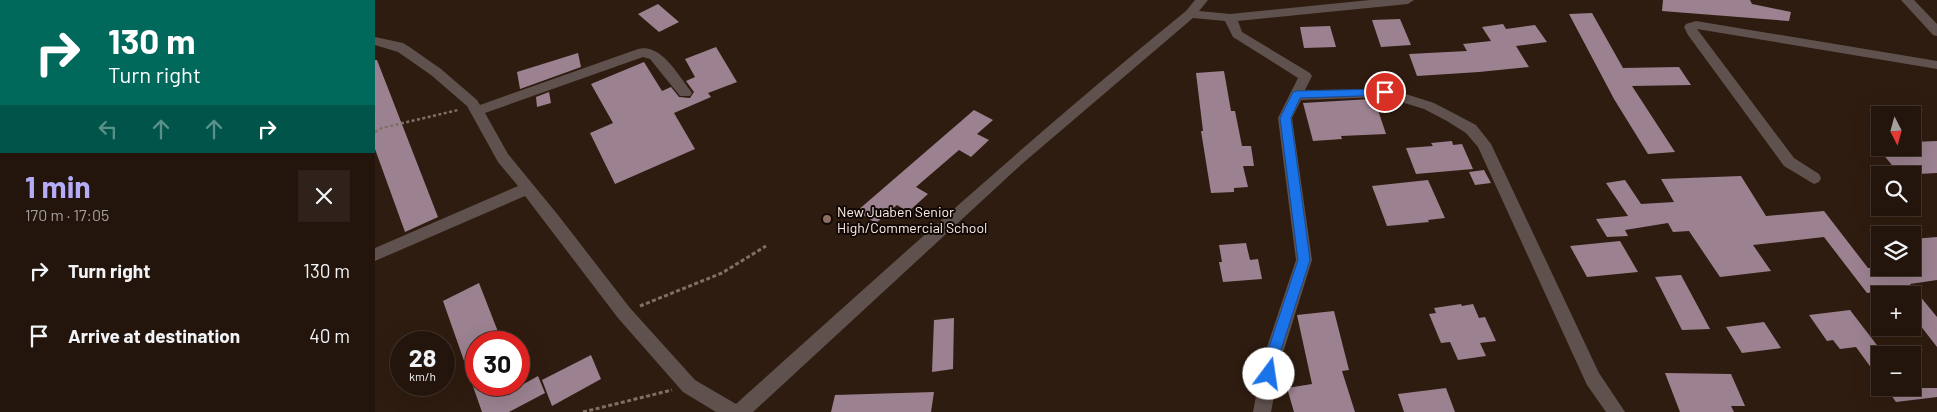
<!DOCTYPE html>
<meta charset="utf-8">
<style>
body{margin:0;font-family:Barlow,sans-serif;background:#2f221a;color:#f1f3f6;height:100vh;display:flex;flex-direction:column;font-size:19px;white-space:nowrap}
*{box-sizing:border-box;margin:0}
p{font-size:16px;color:#a39f9d}
.icon{flex:none;width:28px;height:28px;fill:none;stroke:currentColor;stroke-width:2;stroke-linecap:round;stroke-linejoin:round}
.map{position:relative;flex:1;overflow:hidden}
.panel{display:flex;flex-direction:column;background:#23150c;width:375px}
.panel>*{flex:none}
.guide{background:#00695c;color:#fff;overflow:hidden}
.needle{width:32px;rotate:174deg}
.tools{position:absolute;left:1496px;top:106px;display:grid;gap:10px}
.tools a{display:grid;place-items:center;width:50px;height:50px;border-radius:0px;background:#23150c;box-shadow:0 5px 20px #0002,0 0 0 1px #40342d;font-size:25px}
.speed{position:absolute;left:15px;top:331px;display:flex;gap:10px;font-size:25px;font-weight:700;text-align:center}
.speed>*{display:grid;place-content:center;width:65px;height:65px;border-radius:50%;background:#23150c;box-shadow:0 5px 20px #0002,0 0 0 1px #40342d;line-height:1}
.speed small{font-size:12px;font-weight:400}
.speed .limit{border:8px solid #d22;background:#fff;color:#111}
.pin{position:absolute;display:grid;place-items:center;width:42px;height:42px;color:#fff;margin:-21px;border:2px solid #fff;border-radius:50%;box-shadow:0 1px 5px #0007}
.me{position:absolute;width:55px;margin:-28px;rotate:14deg;stroke-linejoin:round;filter:drop-shadow(0 0 4px #0008)}
.turn{display:flex;align-items:center;gap:18px;height:105px;padding:0 25px;font-size:22px}
.turn .icon{width:65px;height:65px;stroke-width:2.5}
.turn b{display:block;font-size:35px;line-height:42px}
.lanes{display:flex;align-items:center;height:48px;padding:0 25px;background:#0003;justify-content:center;gap:25px;direction:ltr}
.lanes .off{opacity:.35}
.round{display:grid;place-items:center;flex:none;width:52px;height:52px;border-radius:0px;background:#2f221a}
.headline{display:flex;align-items:center;justify-content:space-between;height:85px;padding:0 25px}
h1{font-size:30px;font-weight:700;line-height:38px;color:#b5acf8}
ul{padding:0;list-style:none}
li{display:flex;align-items:center;gap:15px;height:65px;padding:0 25px}
li div{flex:1}
li b{display:block;font-size:19px}
li em{font-style:normal}
main{display:flex;flex:1;min-height:0}
.map>svg:first-child{display:block}
.building{fill:#9c8290}
.lines{fill:none;stroke-linecap:round;stroke-linejoin:round}
.path-far1{stroke:#806f65;stroke-width:2.5;stroke-dasharray:3 2.5;stroke-linecap:butt}
.path{stroke:#806f65;stroke-width:3;stroke-dasharray:4 2.5;stroke-linecap:butt}
.minor{fill:#5f514d;fill-rule:evenodd}
.route{fill:#1a73e8;stroke:#114b97}
.education-dot{fill:#8d6e63;stroke:#110805;stroke-width:2}
.labels{text-anchor:middle;dominant-baseline:central;stroke-width:4;stroke-linejoin:round;paint-order:stroke}
.poi-label{font-size:14px;fill:#fdefe7;stroke:#110805;text-anchor:start}
</style>
<main>
<section class="panel">
<div class="guide">
<div class="turn"><svg class="icon" aria-label="right" viewBox="0 0 24 24"><path d="M7 20v-9h11M14 6l5 5-5 5"/></svg><div><b>130 m</b>Turn right</div></div>
<div class="lanes"><svg class="icon off" aria-label="left" viewBox="0 0 24 24"><path d="M17 20v-9H6M10 6l-5 5 5 5"/></svg><svg class="icon off" aria-label="ahead" viewBox="0 0 24 24"><path d="M12 20V5M6 11l6-6 6 6"/></svg><svg class="icon off" aria-label="ahead" viewBox="0 0 24 24"><path d="M12 20V5M6 11l6-6 6 6"/></svg><svg class="icon" aria-label="right" viewBox="0 0 24 24"><path d="M7 20v-9h11M14 6l5 5-5 5"/></svg></div>
</div>
<div class="headline"><div><h1>1 min</h1><p>170 m · 17:05</p></div><a class="round"><svg class="icon" aria-label="close" viewBox="0 0 24 24"><path d="M6 6l12 12M18 6L6 18"/></svg></a></div>
<ul>
<li><svg class="icon" aria-label="right" viewBox="0 0 24 24"><path d="M7 20v-9h11M14 6l5 5-5 5"/></svg><div><b>Turn right</b></div><em>130 m</em></li>
<li><svg class="icon" aria-label="arrive" viewBox="0 0 24 24"><path d="M6 21V4h12l-3 4 3 4H6"/></svg><div><b>Arrive at destination</b></div><em>40 m</em></li>
</ul>
</section>
<div class="map">
<svg width="1562" height="412" viewBox="0 0 1562 412">
<rect width="100%" height="100%" fill="#2f1c10"/>
<path class="building" d="M1288,0H1375L1377,4L1416,12L1414,21L1287,11Z
M283,4L304,22L284,32L263,14Z
M1217,13L1248,68L1304,67L1316,85L1257,86L1300,152L1273,154L1239,99L1194,14Z
M1025,19L1036,45L1006,47L997,20Z
M1128,24L1131,29L1160,25L1172,42L1141,46L1154,67L1104,72L1042,76L1034,54L1092,51L1088,44L1116,41L1107,27Z
M955,26L961,47L929,48L925,27Z
M341,47L362,82L333,93L336,97L299,113L320,149L240,184L215,133L238,123L216,84L269,62L287,91L296,87L304,97L315,98L319,92L311,81L320,77L310,59Z
M203,53L206,67L145,89L142,72Z
M0,60H2L63,217L30,232L0,149Z
M849,71L856,111H860L867,146H876L879,166H868L873,187L859,188V192L836,193L826,131H828L821,73Z
M174,92L176,103L162,107L161,97Z
M996,99L998,107H1002L1011,134L966,136L967,139L938,141L928,103Z
M599,110L618,120L602,134L614,140L596,157L584,150L541,187L553,194L533,212L522,205L501,223L482,211Z
M1077,141L1078,145L1087,144L1098,169L1041,174L1031,148L1058,146L1056,143Z
M1562,141V173L1525,175L1503,148H1538V142Z
M1109,170L1116,183L1100,185L1094,172Z
M1366,176L1391,216L1449,211L1493,268H1538V239L1562,237V280L1535,284L1562,317V347L1538,316V295H1515L1512,291L1492,293L1449,237L1378,245L1396,271L1345,277L1314,231L1298,232L1293,223L1250,230L1253,236L1232,237L1221,219L1253,216L1231,183L1250,180L1266,204L1299,202L1286,179Z
M1053,180L1070,218L1053,220L1054,222L1012,226L997,186Z
M1245,241L1263,272L1212,277L1195,246Z
M871,243L875,260L883,259L887,279L848,282L844,262H847L844,245Z
M1306,275L1335,329L1307,330L1280,277Z
M104,283L127,342H101V385H147L163,376L170,393L134,412H107L68,301Z
M1086,304L1087,306L1098,304L1104,318L1110,317L1121,341L1105,343L1111,356L1083,360L1075,342L1066,343L1054,314L1061,313L1059,308Z
M1475,310L1505,349V380L1481,347L1465,349L1458,340L1452,341L1434,315Z
M959,311L974,370L967,371L980,412H919L912,388L937,384L922,315Z
M579,318L578,369L557,372L559,320Z
M1389,322L1406,348L1367,353L1351,327Z
M216,355L226,379L177,406L167,380Z
M1290,373L1356,374L1370,406H1356L1359,412H1305Z
M1071,388L1080,412H1029L1023,394Z
M1511,388H1562V397L1521,402Z
M559,392L556,412H456L460,395Z"/>
<g class="lines">
<path class="path-far1" d="M0,132L7,128L83,110"/>
<path class="path" d="M265,306L347,273L391,246
M208,412L297,390"/>
<path class="minor" d="M820,0H833L824,11L855,14L995,0H1039L1033,4L863,21L867,32L935,73L937,76L930,90L1015,89L1059,103L1082,115L1101,125L1116,144L1224,373L1250,412H1231L1212,385L1103,147L1091,133L1072,121L1049,109L1010,97L926,100L917,118L937,260L906,359L896,412H878L888,359L921,260L903,118L923,78L858,37L850,21L818,18L648,163L378,412H341L308,392L243,318L150,196L0,261V248L143,186L123,162L92,106L56,75L23,52L0,45V37L28,43L33,46L66,69L102,100L105,105L263,49C286,43 303,75 315,90L317,93L315,96H305L275,59L268,57L110,113L133,154L183,215L255,308L320,380L361,404C509,271 656,137 811,11Z
M1526,0H1539L1562,24V36L1558,35Z
M1321,21L1562,61V69L1322,29L1419,158L1444,174L1446,178L1444,182L1439,184L1409,166L1313,35L1309,27L1311,24Z"/>
</g>
<path class="route" d="M1010,89L1015,92L1014,95L925,98L916,118L935,260L903,359L899,378L894,380L889,378L888,374L890,359L923,260L905,118L918,92L921,91Z"/>
<circle class="education-dot" cx="452" cy="219" r="5"/>
<g class="labels">
<g class="poi-label">
<text x="462" y="211">New Juaben Senior<tspan x="462" dy="16">High/Commercial School</tspan></text>
</g>
</g>
</svg>
<div class="tools">
<a><svg class="needle" viewBox="-14 -14 28 28"><path d="M0-13l5 13h-10z" fill="#e53935"/><path d="M0 13l5-13h-10z" fill="#a39f9d"/></svg></a>
<a><svg class="icon" aria-label="search" viewBox="0 0 24 24"><circle cx="10" cy="10" r="6"/><path d="M15 15l6 6"/></svg></a>
<a><svg class="icon" aria-label="layers" viewBox="0 0 24 24"><path d="M12 4l9 5-9 5-9-5zM3 14l9 5 9-5"/></svg></a>
<a>+</a>
<a>−</a>
</div>
<div class="speed"><div>28<small>km/h</small></div><div class="limit">30</div></div>
<div class="pin" style="left:1010px;top:92px;background:#d93025"><svg class="icon" aria-label="arrive" viewBox="0 0 24 24"><path d="M6 21V4h12l-3 4 3 4H6"/></svg></div>
<svg class="me" style="left:894px;top:374px" viewBox="-20 -20 40 40"><circle r="19" fill="#fff"/><path d="M0-13L10 11 0 6-10 11z" fill="#1a73e8"/></svg>
</div>
</main>
